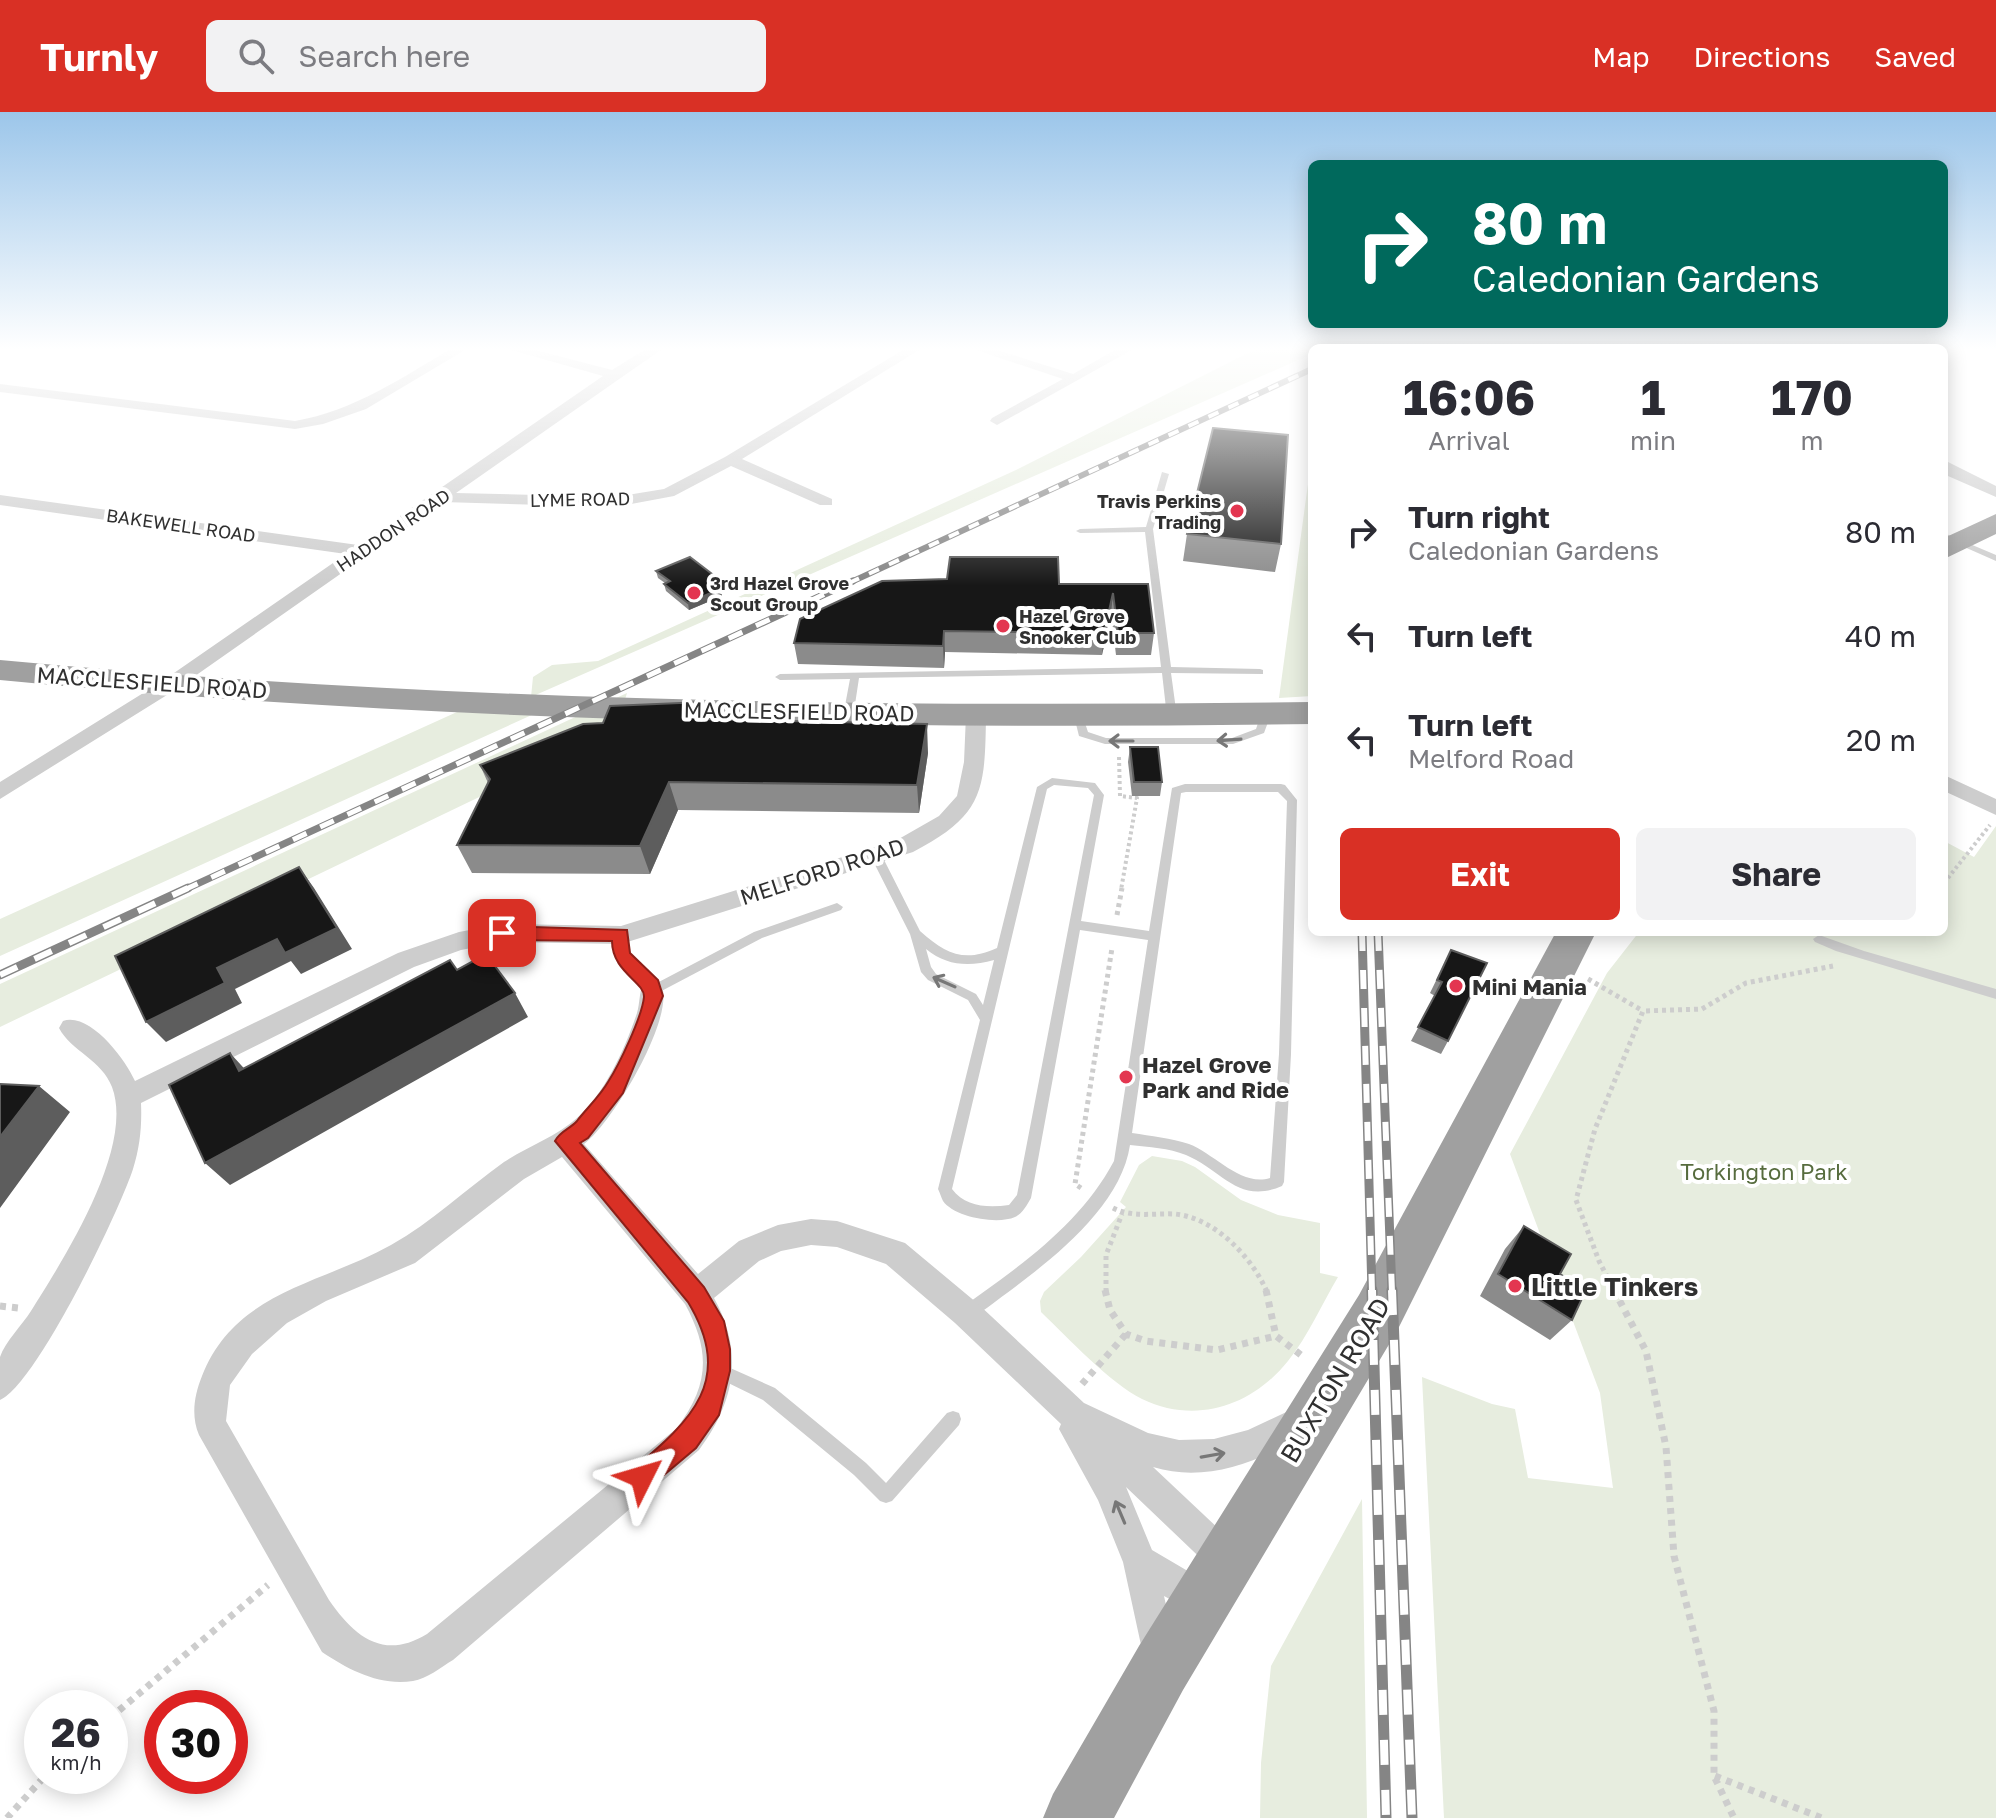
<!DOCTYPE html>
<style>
body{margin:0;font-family:"Golos Text",sans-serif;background:#f2f2f3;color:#2b2b33;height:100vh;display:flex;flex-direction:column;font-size:30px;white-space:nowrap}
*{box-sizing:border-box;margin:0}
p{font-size:26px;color:#7c7c81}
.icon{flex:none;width:44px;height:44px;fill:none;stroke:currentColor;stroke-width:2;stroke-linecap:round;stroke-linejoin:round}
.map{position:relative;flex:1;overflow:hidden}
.details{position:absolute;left:1308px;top:232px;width:640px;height:592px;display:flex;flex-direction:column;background:#fff;border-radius:12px;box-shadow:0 4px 20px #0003}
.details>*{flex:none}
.hud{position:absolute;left:1308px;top:48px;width:640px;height:168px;border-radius:12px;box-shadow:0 4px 20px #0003;background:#00695c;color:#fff;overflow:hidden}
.speed{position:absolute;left:24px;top:1578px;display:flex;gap:16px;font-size:40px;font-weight:700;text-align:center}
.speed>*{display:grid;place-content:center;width:104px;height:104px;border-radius:50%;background:#fff;box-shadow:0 4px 20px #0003;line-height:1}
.speed small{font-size:20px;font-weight:400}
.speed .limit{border:12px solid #d22;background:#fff;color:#111}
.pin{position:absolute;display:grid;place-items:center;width:68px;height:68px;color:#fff;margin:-34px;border-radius:16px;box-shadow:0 4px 12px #0006}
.me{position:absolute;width:88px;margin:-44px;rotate:50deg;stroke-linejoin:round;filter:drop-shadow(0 0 6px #0008)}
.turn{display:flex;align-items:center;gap:28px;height:168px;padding:0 32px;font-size:36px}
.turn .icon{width:104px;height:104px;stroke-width:2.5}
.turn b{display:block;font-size:56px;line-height:68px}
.eta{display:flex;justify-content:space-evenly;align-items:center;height:136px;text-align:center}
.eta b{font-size:48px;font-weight:700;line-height:56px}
.button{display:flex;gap:16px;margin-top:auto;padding:16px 32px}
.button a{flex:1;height:92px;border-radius:12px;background:#d93025;color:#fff;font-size:32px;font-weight:700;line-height:92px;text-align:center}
.button a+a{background:#f2f2f3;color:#2b2b33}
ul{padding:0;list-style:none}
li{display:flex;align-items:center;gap:24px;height:104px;padding:0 32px}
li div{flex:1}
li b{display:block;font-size:30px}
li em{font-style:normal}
header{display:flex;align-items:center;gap:48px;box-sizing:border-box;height:112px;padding:0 40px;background:#d93025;color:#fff}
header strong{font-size:38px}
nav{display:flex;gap:44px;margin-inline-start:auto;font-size:28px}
.search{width:560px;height:72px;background:#f2f2f3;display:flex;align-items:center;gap:20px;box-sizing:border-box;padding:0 28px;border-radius:12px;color:#7c7c81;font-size:30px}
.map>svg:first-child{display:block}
.green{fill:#e7eddf}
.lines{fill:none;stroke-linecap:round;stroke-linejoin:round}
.path-far2{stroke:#cdcdcd;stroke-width:4;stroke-dasharray:3 3;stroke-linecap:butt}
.path-far1{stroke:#cdcdcd;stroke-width:5;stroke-dasharray:4 4;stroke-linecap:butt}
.path{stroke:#cdcdcd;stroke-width:7;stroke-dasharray:6 6;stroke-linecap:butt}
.service{fill:#cdcdcd;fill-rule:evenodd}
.minor{fill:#cdcdcd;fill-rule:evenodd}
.trunk{fill:#a0a0a0;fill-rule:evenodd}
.rail-far3-casing{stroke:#858585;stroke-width:6}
.rail-far2-casing{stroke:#858585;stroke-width:7}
.rail-far1-casing{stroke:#858585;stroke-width:9}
.rail-casing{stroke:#858585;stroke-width:11}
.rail-far3{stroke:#fff;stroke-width:4;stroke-dasharray:11;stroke-linecap:butt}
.rail-far2{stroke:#fff;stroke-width:5;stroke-dasharray:15;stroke-linecap:butt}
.rail-far1{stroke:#fff;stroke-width:6;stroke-dasharray:19;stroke-linecap:butt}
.rail{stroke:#fff;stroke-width:8;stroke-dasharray:25;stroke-linecap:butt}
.wall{fill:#8b8b8b}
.shaded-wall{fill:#5d5d5d}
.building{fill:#171717;stroke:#5d5d5d;stroke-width:2}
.oneway{stroke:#777}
.route{fill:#d93025;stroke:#8d1f18;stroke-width:2}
.poi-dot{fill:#e33650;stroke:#fff;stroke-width:3}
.labels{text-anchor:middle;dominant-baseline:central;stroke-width:8;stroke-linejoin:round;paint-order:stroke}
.far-street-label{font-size:18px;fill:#303030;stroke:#fff}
.far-poi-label{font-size:18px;font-weight:bold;fill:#303030;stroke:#fff;text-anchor:start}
.street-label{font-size:22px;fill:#303030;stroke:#fff}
.poi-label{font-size:22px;font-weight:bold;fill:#303030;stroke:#fff;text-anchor:start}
.park-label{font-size:22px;fill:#576c3e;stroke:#fff}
.near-poi-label{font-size:26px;font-weight:bold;fill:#303030;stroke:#fff;text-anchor:start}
.near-street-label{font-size:26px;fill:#303030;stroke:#fff}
</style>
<header>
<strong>Turnly</strong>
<div class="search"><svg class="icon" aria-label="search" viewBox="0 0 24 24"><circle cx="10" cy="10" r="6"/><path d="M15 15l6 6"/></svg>Search here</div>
<nav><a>Map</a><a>Directions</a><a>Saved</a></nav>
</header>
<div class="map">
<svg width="1996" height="1706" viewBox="0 0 1996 1706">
<rect width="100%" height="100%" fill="#fff"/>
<path class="green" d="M1260,235H1327L1312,236V242L531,585L533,565L552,553L598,549L1016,358Z
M1312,346V584L1279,586L1307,379Z
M627,581L615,620L0,915V872Z
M457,600L534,602L0,844V807Z
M1996,714V1706H1444L1422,1265L1492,1292L1515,1297L1528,1366L1613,1376L1600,1281L1510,1042L1607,861L1639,820H1944V729L1974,745Z
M1152,1044L1182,1049L1195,1055L1241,1088L1278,1103L1320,1111V1161L1338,1165C1322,1192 1308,1224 1288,1249C1252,1294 1196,1313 1142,1287C1111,1272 1067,1225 1041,1200L1040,1189L1044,1180L1081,1145L1126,1095L1120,1090L1139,1053Z
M1362,1387L1367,1706H1260L1261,1651L1271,1554Z"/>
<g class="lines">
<path class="path-far2" d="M1119,645L1120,684L1137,686L1121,778
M1948,766L1990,713"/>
<path class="path-far1" d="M1117,803L1122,776
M1588,867L1643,899
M1081,1076L1075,1072L1112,836
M1113,1096C1133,1106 1154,1101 1175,1102C1215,1106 1252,1145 1267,1180
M1106,1180V1143L1122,1102
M1615,1180L1599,1149L1576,1088L1595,1017L1643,899L1702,897L1746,871L1833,854"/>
<path class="path" d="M1105,1178L1110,1198L1126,1222L1146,1229L1217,1238L1276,1224
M1266,1178L1276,1224L1305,1246
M1614,1178L1646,1239L1666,1335L1674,1444L1714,1599V1664L1734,1706
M0,1194L18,1196
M1082,1272L1126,1222
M110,1606L268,1473
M1715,1664L1822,1706
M7,1706L45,1664"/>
<path class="service" d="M1162,360L1169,362L1153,417L1171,555L1260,557L1263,558V562L1171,561L1177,605L1172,608L1167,605L1162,561L859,566L854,599L849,602L844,599L850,567L780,568L775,565L780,562L1161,555L1145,420L1080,421L1076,419L1080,417L1146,415Z
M1944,421L1996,443V449L1944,426Z
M1266,599L1271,602L1264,621L1233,632H1105L1079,624L1074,604L1076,602H1082L1088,620L1106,626H1232L1256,617L1261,602Z
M1052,666L1095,671L1104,683L1081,809L1149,819L1172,676L1185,672H1281L1285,673L1297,688L1291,942L1284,1070L1282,1074C1238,1093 1222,1058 1186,1043C1169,1036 1149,1035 1130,1033C1121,1094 1054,1146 1007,1181C994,1190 981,1202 966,1208L961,1206L958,1201L961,1196C1019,1155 1080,1113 1114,1049L1148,828L1080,818L1031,1086C1027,1093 1022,1102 1015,1105C997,1113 954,1105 943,1089C941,1085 940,1081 938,1077L980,908L968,888L928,868L921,860L910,822L870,743L876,739L880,740L920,819C946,842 964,851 997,836L1037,675ZM1054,673L1088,676L1094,683L1017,1083L1009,1093C988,1096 965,1095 952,1077L1047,677ZM1186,680H1278L1287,689L1279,942L1270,1066C1241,1075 1215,1042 1189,1032C1171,1026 1151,1024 1132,1021L1181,681ZM926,837C947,854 969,855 994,848L983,893L976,882L936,862L931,855Z
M837,791L843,795L841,798L762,826L652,884L648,882C636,858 609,852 617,820H625L630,845L648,862L655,872L754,820Z
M1819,823L1864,839L1996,877V887L1836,839L1815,830L1813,827Z
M719,1251L775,1276L866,1351L886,1371L947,1301L953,1299L959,1301L961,1307L959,1313L892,1389L886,1391L880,1389L854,1363L763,1288L714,1264L711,1259L714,1254Z"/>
<path class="minor" d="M454,235H470L366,297L323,312L295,317L0,280V272L295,309C354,299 403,265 454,235Z
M501,235H524L612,258L649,235H665L456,381L615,385L664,377L725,345L908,235H924L742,347L832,387V393H820L731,354L674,384L615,395L443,390L175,578L0,687V670L161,570L346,442L0,393V383L358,433L603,264Z
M967,235H988L1073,262L1120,235H1137L997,313L990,309L992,306L1063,267Z
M1872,235H1885L1871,236Z
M1944,348L1996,374V385L1948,364L1944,361Z
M976,597L986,603C985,679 984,703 913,740L621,832L502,830L461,838L414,855L141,991C142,1014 140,1035 133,1057C119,1100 36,1273 0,1288C0,1275 0,1256 0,1245C5,1230 22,1213 31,1199C63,1148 135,1036 112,975C102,948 71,939 59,916L63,909C90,900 125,947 135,969L398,841L459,820L502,812L621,814L897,728L939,704L957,684L964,650L966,603Z
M1944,663L1996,687V703L1944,679Z
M652,869L661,872C677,903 612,1012 584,1032L698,1162L739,1129L778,1113L811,1107L837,1109L905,1131L977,1191L1084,1291L1148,1321L1179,1328L1214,1327L1248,1318L1297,1295L1308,1300L1313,1311L1308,1322C1260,1348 1208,1372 1153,1355L1238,1435L1243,1447L1238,1459L1226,1464L1214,1459L1126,1375L1152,1438L1215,1475L1221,1487L1215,1499L1203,1505L1164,1484L1177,1543L1172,1556L1159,1561L1146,1556L1123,1450L1098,1388L1059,1317L1061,1312L955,1211L886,1152L837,1135L811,1133L781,1139L759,1149L714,1186C744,1240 735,1290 699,1338L453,1548C441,1555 427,1567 413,1569C379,1574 349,1558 322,1540L199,1323C191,1304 194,1284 202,1264C235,1179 322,1172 391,1133C432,1110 466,1077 504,1050C528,1034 556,1025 577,1006C605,981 625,937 637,901C640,891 639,881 643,872ZM562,1045L685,1192C711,1240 709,1273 677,1316L427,1522C383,1549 354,1524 329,1488L226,1309L230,1273L252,1242L287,1211L326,1189L415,1151L524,1067Z"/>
<path class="trunk" d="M1996,402V422L1944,447V426Z
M0,548C435,589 875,596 1312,590V612C875,618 435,610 0,568Z
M1556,820H1596L1397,1219L1183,1578L1114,1706H1043L1053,1682L1139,1534L1359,1183Z"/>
<g class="rail-far3-casing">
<path id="rail-far3" d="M849,471L1312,257"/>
</g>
<g class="rail-far2-casing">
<path id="rail-far2" d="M184,778L853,469"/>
</g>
<g class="rail-far1-casing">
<path id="rail-far1" d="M1362,820L1372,1180
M1378,820L1392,1180
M0,863L188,776"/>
</g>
<g class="rail-casing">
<path id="rail" d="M1372,1178L1386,1706
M1392,1178L1412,1706"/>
</g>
<use href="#rail-far3" class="rail-far3"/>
<use href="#rail-far2" class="rail-far2"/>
<use href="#rail-far1" class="rail-far1"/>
<use href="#rail" class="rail"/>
</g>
<path class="wall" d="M1687,235H1855L1854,236Z
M1187,422L1281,432L1275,460L1183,449Z
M656,459L716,465L718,472L716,473L720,477L722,484L689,498L666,479L664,472L665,471L658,466Z
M1059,472H1148L1154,521L1151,543H1116L1111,502L1102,543L945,540L944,556L798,552L794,531Z
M708,607L928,641L919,701L678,698L650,762L472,761L457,733L488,671L480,653Z
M1130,635L1162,670L1160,684H1132L1128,650Z
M1451,838L1448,929L1441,942L1411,929L1435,884L1430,881Z
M1524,1114L1560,1162L1572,1208L1550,1228L1480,1184L1505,1137Z"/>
<path class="shaded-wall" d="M716,465L718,472L711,475L709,468Z
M720,477L722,484L689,498L688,491Z
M1113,481L1111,502L1102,543L1104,521Z
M944,519L945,540L944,556L943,534Z
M703,590L711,618L698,607Z
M927,612L928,641L919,701L917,673Z
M669,670L678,698L650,762L640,734Z
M299,755L314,776L352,837L301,862L291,849L235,877L242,891L166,930L146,910Z
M515,881L528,905L230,1073L205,1051Z
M230,941L252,965L239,959Z
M39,974L70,1000L0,1096V1025Z"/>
<path class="building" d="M1213,316L1288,323L1281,432L1187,422Z
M690,445L716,465L709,468L720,477L688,491L664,472L670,469L656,459Z
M950,445H1058L1059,472H1148L1154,521H1118L1113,481L1104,521L944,519L943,534L794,531L800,507L882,469L947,467Z
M703,590L698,607L927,612L917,673L669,670L640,734L457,733L490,667L480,653L583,612L603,611L610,594Z
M1130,635H1158L1162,670H1134Z
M299,755L337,816L285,841L277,827L217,856L225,871L146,910L115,844Z
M1451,838L1487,851L1448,929L1418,915L1442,870L1437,868Z
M486,842L515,881L205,1051L169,973L230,941L239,959L450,848L457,858Z
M0,972L39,974L0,1025Z
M1524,1114L1571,1142L1560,1162L1586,1178L1572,1208L1498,1162Z"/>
<defs><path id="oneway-shaft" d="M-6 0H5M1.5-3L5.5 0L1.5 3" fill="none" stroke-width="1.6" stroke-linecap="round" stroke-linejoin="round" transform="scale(2)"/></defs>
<g class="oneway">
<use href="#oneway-shaft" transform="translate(1229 628) rotate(176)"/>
<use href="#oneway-shaft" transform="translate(1121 629) rotate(-180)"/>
<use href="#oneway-shaft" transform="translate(944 870) rotate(-156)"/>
<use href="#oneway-shaft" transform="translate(1213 1343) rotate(-10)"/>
<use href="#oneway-shaft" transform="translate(1120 1400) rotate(-113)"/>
</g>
<linearGradient id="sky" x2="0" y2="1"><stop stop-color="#9cc6ea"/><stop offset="0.5" stop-color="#fff"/><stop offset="1" stop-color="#fff" stop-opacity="0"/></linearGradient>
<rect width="1996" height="474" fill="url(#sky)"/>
<path class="route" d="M502,814L627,818L630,841L658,868L663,884L623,981L588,1026L580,1031L704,1175L724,1209L730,1237V1259L719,1303L696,1336L651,1374L642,1378L633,1374L630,1365L633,1357C692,1308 735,1268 688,1190L555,1029C560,1019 570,1017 577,1009C587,996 600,984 608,970C619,953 642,905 644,885C645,870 612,860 612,829L502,828L493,821Z"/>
<g class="poi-dot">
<circle cx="1237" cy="399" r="8"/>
<circle cx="694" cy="481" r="8"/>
<circle cx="1003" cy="514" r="8"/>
<circle cx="1456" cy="874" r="8"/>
<circle cx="1126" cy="965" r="8"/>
<circle cx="1515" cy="1174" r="8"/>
</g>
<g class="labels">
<g class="far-street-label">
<text transform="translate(580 387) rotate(-1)">LYME ROAD</text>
<text transform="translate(181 413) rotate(8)">BAKEWELL ROAD</text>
<text transform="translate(393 418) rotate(-34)">HADDON ROAD</text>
</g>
<g class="far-poi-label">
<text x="1221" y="389" text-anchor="end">Travis Perkins<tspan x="1221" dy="21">Trading</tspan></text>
<text x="710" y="471">3rd Hazel Grove<tspan x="710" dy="21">Scout Group</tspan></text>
<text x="1019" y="504">Hazel Grove<tspan x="1019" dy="21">Snooker Club</tspan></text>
</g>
<g class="street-label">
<text transform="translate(152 570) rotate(4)">MACCLESFIELD ROAD</text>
<text transform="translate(799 599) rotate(1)">MACCLESFIELD ROAD</text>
<text transform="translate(822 759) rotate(-18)">MELFORD ROAD</text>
</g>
<g class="poi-label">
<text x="1472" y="874">Mini Mania</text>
<text x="1142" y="952">Hazel Grove<tspan x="1142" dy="25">Park and Ride</tspan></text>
</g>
<g class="park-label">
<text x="1764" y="1059">Torkington Park</text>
</g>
<g class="near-poi-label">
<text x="1531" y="1174">Little Tinkers</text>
</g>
<g class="near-street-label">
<text transform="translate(1335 1268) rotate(-59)">BUXTON ROAD</text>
</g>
</g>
</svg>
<div class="speed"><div>26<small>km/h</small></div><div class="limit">30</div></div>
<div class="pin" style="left:502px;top:821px;background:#d93025"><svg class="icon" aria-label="arrive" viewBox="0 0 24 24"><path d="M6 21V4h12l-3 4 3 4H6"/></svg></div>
<svg class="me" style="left:642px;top:1365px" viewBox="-20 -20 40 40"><path d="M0-17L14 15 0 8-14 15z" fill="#d93025" stroke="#fff" stroke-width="4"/></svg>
<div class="hud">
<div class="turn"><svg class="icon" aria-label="right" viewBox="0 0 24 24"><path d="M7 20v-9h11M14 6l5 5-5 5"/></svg><div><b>80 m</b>Caledonian Gardens</div></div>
</div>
<section class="details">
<div class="eta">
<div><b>16:06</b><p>Arrival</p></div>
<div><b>1</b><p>min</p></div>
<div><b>170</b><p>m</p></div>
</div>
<ul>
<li><svg class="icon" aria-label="right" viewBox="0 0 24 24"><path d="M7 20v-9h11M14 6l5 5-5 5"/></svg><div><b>Turn right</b><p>Caledonian Gardens</p></div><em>80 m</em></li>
<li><svg class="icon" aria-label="left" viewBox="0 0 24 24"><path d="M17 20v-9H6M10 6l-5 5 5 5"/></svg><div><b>Turn left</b></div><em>40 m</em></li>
<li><svg class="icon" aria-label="left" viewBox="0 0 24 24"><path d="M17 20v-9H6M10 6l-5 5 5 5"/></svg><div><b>Turn left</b><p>Melford Road</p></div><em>20 m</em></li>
</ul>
<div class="button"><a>Exit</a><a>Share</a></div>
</section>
</div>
